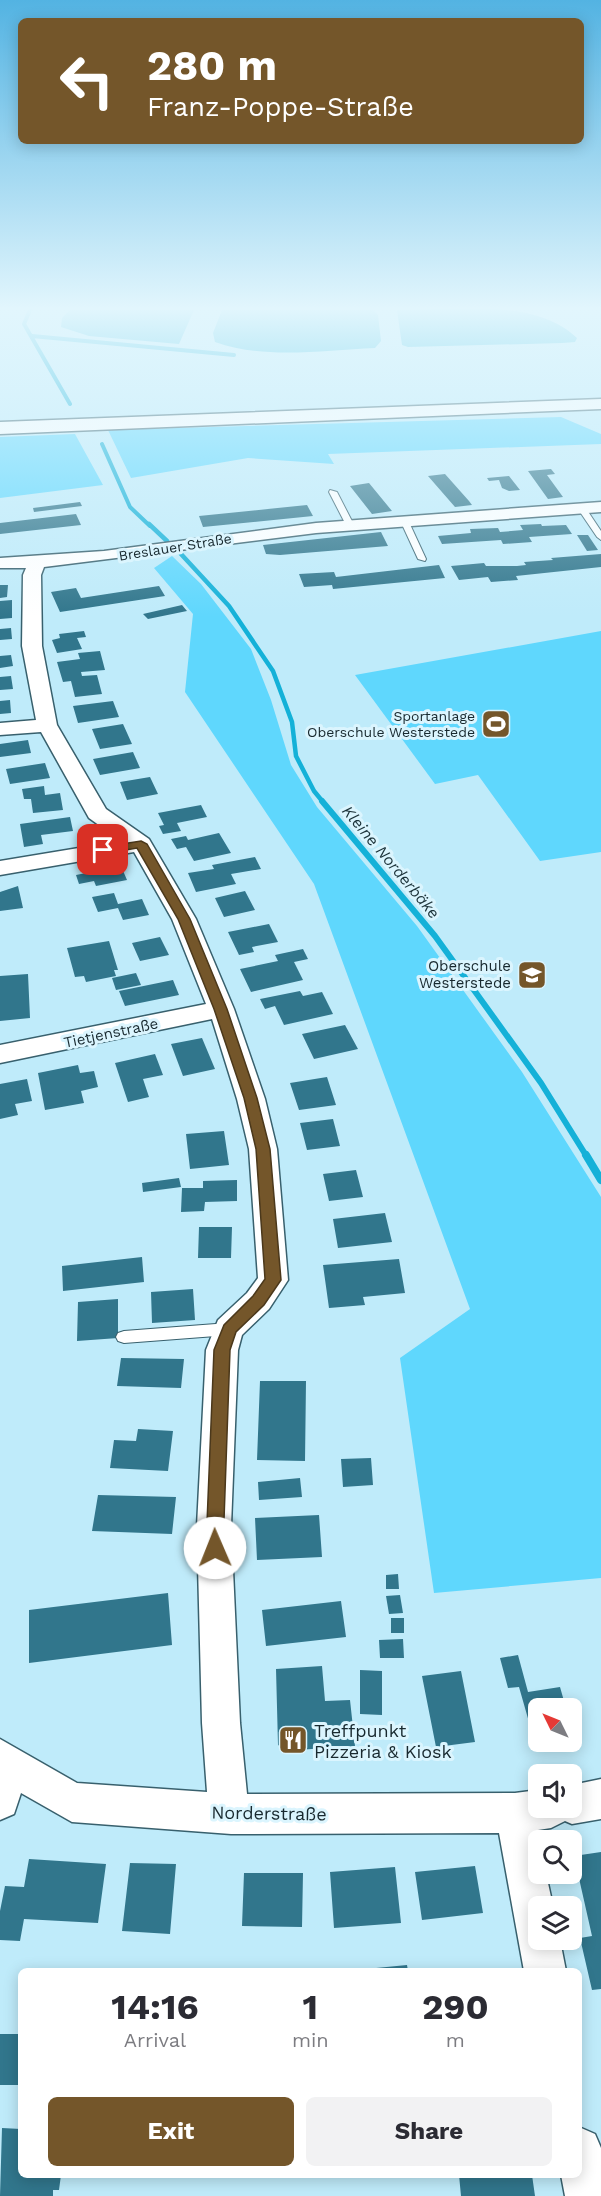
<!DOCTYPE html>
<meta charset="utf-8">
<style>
body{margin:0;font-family:"Work Sans",sans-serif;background:#f2f2f3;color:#2b2b33;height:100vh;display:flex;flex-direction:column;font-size:22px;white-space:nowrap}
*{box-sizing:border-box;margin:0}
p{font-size:20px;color:#7c7c81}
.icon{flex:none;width:33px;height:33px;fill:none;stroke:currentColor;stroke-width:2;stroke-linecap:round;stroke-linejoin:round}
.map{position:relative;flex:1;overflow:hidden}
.details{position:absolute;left:18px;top:1968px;width:564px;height:210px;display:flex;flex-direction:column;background:#fff;border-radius:9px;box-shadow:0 3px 15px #0003}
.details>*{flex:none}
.guide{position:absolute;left:18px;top:18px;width:566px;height:126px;border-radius:9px;box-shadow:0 3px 15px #0003;background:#74562a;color:#fff;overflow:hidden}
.needle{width:39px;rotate:313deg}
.tools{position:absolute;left:528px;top:1698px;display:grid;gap:12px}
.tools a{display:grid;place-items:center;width:54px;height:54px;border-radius:9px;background:#fff;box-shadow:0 3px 15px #0003;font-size:30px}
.pin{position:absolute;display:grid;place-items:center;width:51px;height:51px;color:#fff;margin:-26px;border-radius:12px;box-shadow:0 3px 9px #0006}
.me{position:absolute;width:66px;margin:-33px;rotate:359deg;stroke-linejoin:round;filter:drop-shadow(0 0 4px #0008)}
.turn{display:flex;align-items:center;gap:21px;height:126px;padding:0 30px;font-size:27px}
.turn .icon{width:78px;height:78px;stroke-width:2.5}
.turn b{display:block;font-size:42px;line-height:51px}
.eta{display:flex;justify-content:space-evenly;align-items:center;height:102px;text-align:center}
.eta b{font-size:36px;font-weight:700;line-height:42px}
.primary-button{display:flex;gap:12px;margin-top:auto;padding:12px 30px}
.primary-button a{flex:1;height:69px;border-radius:9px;background:#74562a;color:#fff;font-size:24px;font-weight:700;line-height:69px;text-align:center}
.primary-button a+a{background:#f2f2f3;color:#2b2b33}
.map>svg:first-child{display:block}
.green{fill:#5fd7fd}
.water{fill:#14b1d8}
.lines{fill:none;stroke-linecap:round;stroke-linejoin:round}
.stream-far3{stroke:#14b1d8;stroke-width:4}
.stream-far2{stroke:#14b1d8;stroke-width:4.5}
.stream-far1{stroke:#14b1d8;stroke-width:6}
.stream{stroke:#14b1d8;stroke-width:8}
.building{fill:#31768c}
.service-casing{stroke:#38606d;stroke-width:2}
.minor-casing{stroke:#38606d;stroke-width:3}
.motorway-casing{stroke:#38606d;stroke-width:3}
.service{fill:#fff;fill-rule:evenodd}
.minor{fill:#fff;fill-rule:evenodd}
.motorway{fill:#fff;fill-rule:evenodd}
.route{fill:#74562a;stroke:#4b381b;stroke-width:1.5}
.labels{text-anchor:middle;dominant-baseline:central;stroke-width:6;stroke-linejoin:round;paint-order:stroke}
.far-street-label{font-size:14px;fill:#18292f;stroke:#dbf5fe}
.far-poi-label{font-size:14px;fill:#18292f;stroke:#dbf5fe;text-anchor:end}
.poi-label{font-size:15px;fill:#18292f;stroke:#dbf5fe;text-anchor:end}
.street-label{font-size:15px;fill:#18292f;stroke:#dbf5fe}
.water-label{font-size:16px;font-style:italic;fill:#1b3239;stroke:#dbf5fe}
.near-poi-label{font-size:18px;fill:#18292f;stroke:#dbf5fe;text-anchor:start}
.near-street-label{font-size:18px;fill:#18292f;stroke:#dbf5fe}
</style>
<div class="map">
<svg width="601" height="2196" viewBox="0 0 601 2196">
<rect width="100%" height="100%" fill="#bfebfa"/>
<path class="green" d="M561,417L601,434V444L328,454L334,464L248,458L131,478L108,430Z
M75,434L103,485L0,498V437Z
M172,556L201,584L251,649L271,700L291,765L317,807L417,926L522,1072L601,1197V1578L434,1593L400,1358L470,1309L314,884L185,692L193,614L154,568Z
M601,631V852L540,861L478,775L435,784L355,675Z"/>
<path class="water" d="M70,310H194L179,344L89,336L61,327L62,318Z
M222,310H373L378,315L381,341L375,348C323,350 265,360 215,342L213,333Z
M397,310C453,310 534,297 577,338L575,342L562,343L408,347L402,345Z"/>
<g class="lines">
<path class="stream-far3" d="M30,310L24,324L70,404
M32,336L234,355
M102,444L130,507L150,526"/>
<path class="stream-far2" d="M149,524L167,541
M181,554L229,606L273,671L292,722L296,756L314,791L323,802"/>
<path class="stream-far1" d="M322,801L435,936L541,1083L587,1157"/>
<path class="stream" d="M586,1155L601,1180"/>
</g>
<path class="building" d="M551,469L555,474L547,475L563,497L548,499L528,471Z
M445,474L469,501L472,505L455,507L428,476Z
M509,476L520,490L509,491L502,488L499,480L489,481L487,478Z
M369,483L392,511L372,514L350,486Z
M80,502L82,506L34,512L33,508Z
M307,505L313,516L203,527L199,516Z
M76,514L81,525L0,534V523Z
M541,524L542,526L566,525L572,534L529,537L532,542L503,544L501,540L442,544L438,536L471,533L470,529L498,528L500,532L523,530L520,525Z
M381,532L388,546L280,555L266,554L263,545Z
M577,535H588L598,550L587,551Z
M601,554V567L516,576L518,580L491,582L488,577L459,580L451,566L484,563L486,566H517L526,565L524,562L553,560L551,558Z
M439,565L445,578L333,589L332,585L304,587L299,574L334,572L336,577Z
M0,585H8L7,597L0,598Z
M159,586L165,596L60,612L51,592L76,588L81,598Z
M12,600V618L0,619V601Z
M182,605L187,611L148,619L143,614Z
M11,628L12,639L0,640V629Z
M84,631L86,637L77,638L82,649L57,653L52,640L60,638L59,634Z
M100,651L105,670L81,672L82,676L97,675L102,694L75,697L71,681L63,682L57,662L80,659L78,653Z
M11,655L13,666L0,668V656Z
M11,676L13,689L0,690V677Z
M10,700L11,713L0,714V701Z
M113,701L119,717L78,723L73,706Z
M123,724L132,744L100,749L92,729Z
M28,740L31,753L0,757V744Z
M133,752L140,768L100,775L93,759Z
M45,763L50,778L10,784L6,769Z
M150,777L158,794L127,800L120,782Z
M44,786L45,795L60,793L63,810L33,813L31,799H24L22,789Z
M201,805L207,817L177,823L181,831L163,834L159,826L164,825L158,813Z
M70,817L73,831L41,835L43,844L24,847L20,824Z
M219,833L231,853L194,861L186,847L177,849L171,839L186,836L188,840Z
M255,857L261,869L231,874L236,884L196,892L188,873L214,869L212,865Z
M121,866L127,880L96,886L94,881L79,884L76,875Z
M18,886L23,908L0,911V892Z
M245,891L255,910L224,917L215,898Z
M114,893L118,904L142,899L149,915L123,920L118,908L98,912L92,897Z
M269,924L278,942L252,947L254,952L239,955L228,932Z
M160,937L169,955L140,961L132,943Z
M109,941L118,970H114L116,976L86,982L84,976L75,977L67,948Z
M303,949L308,959L294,962L303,980L251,992L240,969L278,961L275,955Z
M136,973L141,985L116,990L112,978Z
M28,974L30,1018L0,1021V976Z
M173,980L179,995L125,1006L119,991Z
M300,991L303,996L322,992L333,1014L284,1025L275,1006L265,1009L260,999Z
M345,1025L358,1049L314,1059L302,1034Z
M202,1038L215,1069L183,1076L171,1044Z
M155,1054L163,1075L143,1079L149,1097L128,1102L115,1063Z
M78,1065L80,1073L94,1071L98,1087L81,1091L84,1103L45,1110L38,1073Z
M327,1077L336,1105L299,1110L290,1083Z
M27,1079L32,1101L15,1104L18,1115L0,1119V1084Z
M333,1119L340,1146L307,1150L300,1123Z
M224,1131L229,1165L190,1169L186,1134Z
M356,1170L363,1197L329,1201L323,1174Z
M179,1178L181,1187L143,1192L142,1183Z
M237,1180V1201L205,1202L204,1211L181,1212L182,1188H203V1181Z
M385,1213L392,1242L338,1248L333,1219Z
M199,1227H232L231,1258H198Z
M142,1257L144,1282L63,1291L62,1266Z
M399,1259L405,1293L363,1297L365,1305L329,1308L323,1265Z
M193,1289L195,1320L152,1323L151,1292Z
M118,1299V1338L77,1341L78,1302Z
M121,1358L184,1359L181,1388L117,1386Z
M260,1381H306L305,1461L257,1460Z
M138,1429L173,1431L168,1471L110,1468L114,1440L136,1441Z
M371,1458L373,1485L343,1487L341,1459Z
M300,1478L302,1497L259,1500L258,1482Z
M98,1495L176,1497L172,1534L92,1531Z
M319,1515L322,1557L257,1560L255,1518Z
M398,1574L399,1589H386V1575Z
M168,1593L172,1645L29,1663V1610Z
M400,1595L403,1613L389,1614L386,1596Z
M341,1601L346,1637L266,1646L262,1610Z
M391,1618H404V1633H391Z
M403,1639L404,1658H380L379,1640Z
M518,1655L528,1692L560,1687L566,1708H538V1742L535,1743L519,1687L508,1688L500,1658Z
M322,1666L325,1701L350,1700L355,1746L283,1751V1748L278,1745L276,1669Z
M360,1670L382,1671V1715L360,1714Z
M461,1671L475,1742L436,1747L422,1676Z
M601,1852V1989L592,1990L580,1938L592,1936L574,1856Z
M29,1859L106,1864L98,1923L24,1919L20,1941L0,1940V1911L5,1886L24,1887Z
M130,1863L176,1864L170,1934L122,1931Z
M475,1866L483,1913L422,1920L415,1872Z
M395,1867L401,1923L334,1928L330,1872Z
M244,1873H303L302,1927L242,1926Z
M407,1965L408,1971H367L366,1969Z
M0,2034H21V2085H0Z
M2,2128L21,2129V2175H61L59,2190H53V2196H0Z
M459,2175H532L535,2196H461Z"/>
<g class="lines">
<g class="service-casing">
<path id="service" d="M330,490L337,492L354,525L353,527L346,525L329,492Z
M577,504H583L601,531V540L597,537L576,506Z
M401,518L408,520L426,559L425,561L418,559L400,520Z
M229,1323L234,1325L237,1329L234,1333L229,1335L124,1343L118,1341L116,1337L118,1333L124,1331Z"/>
</g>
<g class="minor-casing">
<path id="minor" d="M601,502V512L316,533L44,567L41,575L42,646L57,725L106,809L149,839L196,919L234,1009L265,1099L277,1149L288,1280L269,1309L242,1335L238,1350L231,1526L240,1723L247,1794L515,1793L538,1790V1808H572V1785L601,1779V1819L572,1824L565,1821L551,1828L538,1830V1874H546L553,1906H538V1940H560L566,1971H524L499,1833L231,1834L72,1822L21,1793L14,1814L0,1820V1739L77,1783L207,1792L202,1723L197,1526L206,1350L218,1320L247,1293L258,1278L249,1149L237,1099L212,1019L0,1063V1045L206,1004L172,919L134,852L0,875V861L121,841L89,818L41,732L0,735V723L36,720L22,646L23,575L26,568H0V558L104,551L316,523Z
M579,2127L595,2134L601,2148V2196H565L561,2175H579Z"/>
</g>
<g class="motorway-casing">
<path id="motorway" d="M601,399V409L0,434V422Z"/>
</g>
<use href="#service" class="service"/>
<use href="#minor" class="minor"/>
<use href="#motorway" class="motorway"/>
</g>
<linearGradient id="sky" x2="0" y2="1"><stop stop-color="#53b3e2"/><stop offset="0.5" stop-color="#e2f6fd"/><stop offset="1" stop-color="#e2f6fd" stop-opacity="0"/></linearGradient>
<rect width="601" height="617" fill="url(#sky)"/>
<path class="route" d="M141,841L147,844L190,919L227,1009L257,1098L270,1149L281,1280L264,1305L236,1332L230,1350L223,1548L221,1554L215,1556L208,1554L206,1548L214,1350L224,1325L253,1296L265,1279L256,1149L244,1098L214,1009L178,919L137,848L103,854L97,850L103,847Z"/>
<defs>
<g id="stadium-square" transform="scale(1.5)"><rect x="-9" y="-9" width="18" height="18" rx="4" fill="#74562a" stroke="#dbf5fe"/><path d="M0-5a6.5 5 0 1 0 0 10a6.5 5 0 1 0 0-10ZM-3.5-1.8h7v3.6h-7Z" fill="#fff"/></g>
<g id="school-square" transform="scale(1.5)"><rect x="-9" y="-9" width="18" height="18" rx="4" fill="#74562a" stroke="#dbf5fe"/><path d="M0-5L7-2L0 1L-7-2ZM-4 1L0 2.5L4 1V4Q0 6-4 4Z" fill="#fff"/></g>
<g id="restaurant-square" transform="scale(1.5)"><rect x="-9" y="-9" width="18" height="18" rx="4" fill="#74562a" stroke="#dbf5fe"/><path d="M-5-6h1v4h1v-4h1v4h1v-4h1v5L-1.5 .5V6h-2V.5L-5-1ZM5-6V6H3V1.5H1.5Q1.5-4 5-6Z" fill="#fff"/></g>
</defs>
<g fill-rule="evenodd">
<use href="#stadium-square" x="496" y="724"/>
<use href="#school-square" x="532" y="975"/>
<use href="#restaurant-square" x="293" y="1740"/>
</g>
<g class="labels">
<g class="far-street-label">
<text transform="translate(175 547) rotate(-9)">Breslauer Straße</text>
</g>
<g class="far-poi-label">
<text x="475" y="716">Sportanlage<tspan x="475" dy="16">Oberschule Westerstede</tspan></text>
</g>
<g class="poi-label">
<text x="511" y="966">Oberschule<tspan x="511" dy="17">Westerstede</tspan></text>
</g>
<g class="street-label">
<text transform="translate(111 1033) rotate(-12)">Tietjenstraße</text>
</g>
<g class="water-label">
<text transform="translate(391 862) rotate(50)">Kleine Norderbäke</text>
</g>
<g class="near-poi-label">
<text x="314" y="1730">Treffpunkt<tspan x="314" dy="21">Pizzeria &amp; Kiosk</tspan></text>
</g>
<g class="near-street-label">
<text transform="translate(269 1813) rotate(1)">Norderstraße</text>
</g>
</g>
</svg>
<div class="tools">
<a><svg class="needle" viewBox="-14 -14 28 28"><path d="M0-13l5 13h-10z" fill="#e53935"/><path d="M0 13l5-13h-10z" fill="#7c7c81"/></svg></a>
<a><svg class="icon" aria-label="sound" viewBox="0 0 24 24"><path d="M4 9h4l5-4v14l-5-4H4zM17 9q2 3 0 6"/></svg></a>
<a><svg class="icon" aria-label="search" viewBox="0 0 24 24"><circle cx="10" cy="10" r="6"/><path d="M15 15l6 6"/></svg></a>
<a><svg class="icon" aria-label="layers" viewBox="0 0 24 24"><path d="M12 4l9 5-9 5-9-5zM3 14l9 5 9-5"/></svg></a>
</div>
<div class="pin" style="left:103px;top:850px;background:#d93025"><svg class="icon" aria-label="arrive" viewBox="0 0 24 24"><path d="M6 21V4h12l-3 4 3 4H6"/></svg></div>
<svg class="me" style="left:215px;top:1548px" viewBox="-20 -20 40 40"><circle r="19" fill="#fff"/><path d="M0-13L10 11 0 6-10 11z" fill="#74562a"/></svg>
<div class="guide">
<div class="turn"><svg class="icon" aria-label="left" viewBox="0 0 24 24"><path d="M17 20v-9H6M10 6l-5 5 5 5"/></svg><div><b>280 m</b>Franz-Poppe-Straße</div></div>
</div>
<section class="details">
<div class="eta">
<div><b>14:16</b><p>Arrival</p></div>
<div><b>1</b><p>min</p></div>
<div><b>290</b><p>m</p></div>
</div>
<div class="primary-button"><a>Exit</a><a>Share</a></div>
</section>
</div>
